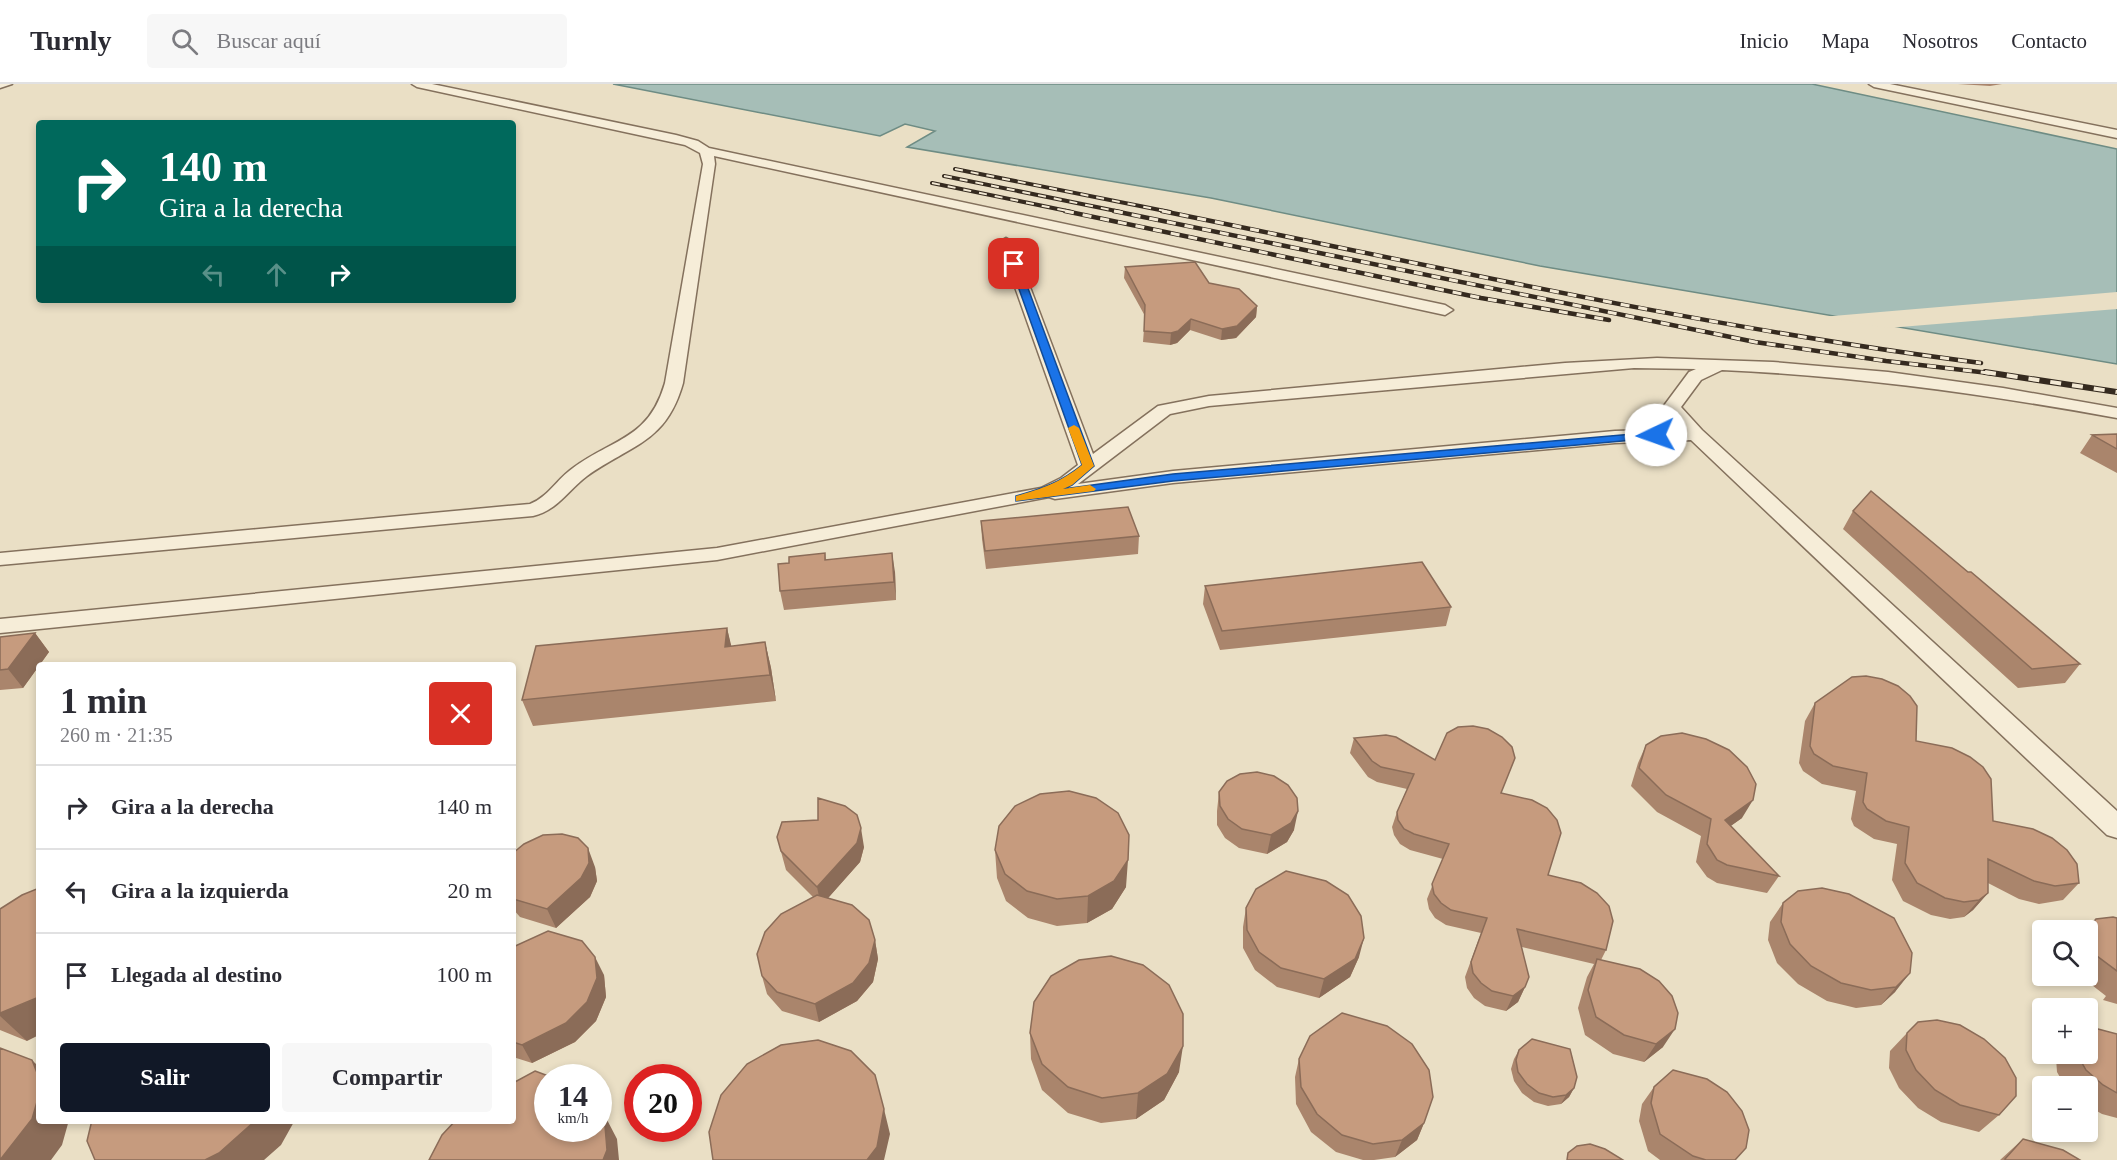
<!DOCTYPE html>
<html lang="es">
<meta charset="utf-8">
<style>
body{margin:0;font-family:Georgia,serif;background:#f7f7f7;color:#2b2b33;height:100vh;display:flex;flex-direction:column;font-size:22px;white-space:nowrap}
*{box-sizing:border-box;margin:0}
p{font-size:20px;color:#7c7c81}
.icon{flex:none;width:33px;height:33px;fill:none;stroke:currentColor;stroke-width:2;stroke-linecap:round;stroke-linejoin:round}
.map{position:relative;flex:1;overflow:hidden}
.sheet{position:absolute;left:36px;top:578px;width:480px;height:462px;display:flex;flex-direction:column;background:#fff;border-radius:6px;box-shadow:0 3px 9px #0003}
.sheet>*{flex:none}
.guide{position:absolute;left:36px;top:36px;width:480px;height:183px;border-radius:6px;box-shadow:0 3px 9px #0003;background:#00695c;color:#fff;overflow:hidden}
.tools{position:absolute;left:2032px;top:836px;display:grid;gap:12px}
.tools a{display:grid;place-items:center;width:66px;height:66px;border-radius:6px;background:#fff;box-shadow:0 3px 9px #0003;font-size:30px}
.speed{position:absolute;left:534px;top:980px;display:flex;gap:12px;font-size:30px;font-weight:700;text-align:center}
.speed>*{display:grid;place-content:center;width:78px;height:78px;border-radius:50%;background:#fff;box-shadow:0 3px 9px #0003;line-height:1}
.speed small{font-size:15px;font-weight:400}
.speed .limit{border:9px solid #d22;background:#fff;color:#111}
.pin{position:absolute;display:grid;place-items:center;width:51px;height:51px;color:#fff;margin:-26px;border-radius:12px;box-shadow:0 3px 9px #0006}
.me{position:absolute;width:66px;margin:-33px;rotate:267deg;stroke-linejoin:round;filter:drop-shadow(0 0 4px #0008)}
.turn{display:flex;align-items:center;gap:21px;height:126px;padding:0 24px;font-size:27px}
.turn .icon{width:78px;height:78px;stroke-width:2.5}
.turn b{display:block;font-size:42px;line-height:51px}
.lanes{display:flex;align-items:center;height:57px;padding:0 24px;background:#0003;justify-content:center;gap:30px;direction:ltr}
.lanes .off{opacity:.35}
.round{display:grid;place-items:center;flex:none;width:63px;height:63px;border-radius:6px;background:#f7f7f7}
.overview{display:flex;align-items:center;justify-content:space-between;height:102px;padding:0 24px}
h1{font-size:36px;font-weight:700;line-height:45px}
.button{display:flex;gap:12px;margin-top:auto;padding:12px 24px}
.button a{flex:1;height:69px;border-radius:6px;background:#111827;color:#fff;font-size:24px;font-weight:700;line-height:69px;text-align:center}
.button a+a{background:#f7f7f7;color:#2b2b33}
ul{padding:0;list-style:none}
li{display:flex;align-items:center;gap:18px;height:84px;padding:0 24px;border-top:2px solid #e1e1e2}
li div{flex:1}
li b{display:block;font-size:22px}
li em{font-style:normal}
header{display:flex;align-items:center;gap:36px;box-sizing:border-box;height:84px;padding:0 30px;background:#fff;border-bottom:2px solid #e1e1e2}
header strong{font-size:28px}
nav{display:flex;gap:33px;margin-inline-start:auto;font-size:21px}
.search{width:420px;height:54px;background:#f7f7f7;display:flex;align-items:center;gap:15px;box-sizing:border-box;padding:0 21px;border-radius:6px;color:#7c7c81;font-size:22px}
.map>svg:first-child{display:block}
.water{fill:#a6beb7;stroke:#6e8c84;stroke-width:1.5}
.pier{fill:#eadfc5}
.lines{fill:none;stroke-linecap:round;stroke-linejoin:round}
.service-casing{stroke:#84715d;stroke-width:3}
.service{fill:#f6edd8;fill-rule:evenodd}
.rail-far2-casing{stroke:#352a1f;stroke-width:4}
.rail-far1-casing{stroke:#352a1f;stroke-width:4.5}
.rail-casing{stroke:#352a1f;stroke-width:6}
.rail-far2{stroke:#f3e9d4;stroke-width:2;stroke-dasharray:8;stroke-linecap:butt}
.rail-far1{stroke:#f3e9d4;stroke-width:3;stroke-dasharray:9;stroke-linecap:butt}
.rail{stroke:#f3e9d4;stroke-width:4;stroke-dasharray:11;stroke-linecap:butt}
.wall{fill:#aa856c}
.shaded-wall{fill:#8b6c58}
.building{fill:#c69b7e;stroke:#8b6c58;stroke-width:1.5}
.route{fill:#1a73e8;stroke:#114b97;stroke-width:1.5}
.slow{fill:#f59e0b}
</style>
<header>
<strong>Turnly</strong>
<div class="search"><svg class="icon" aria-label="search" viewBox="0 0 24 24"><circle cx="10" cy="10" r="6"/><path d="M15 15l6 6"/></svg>Buscar aquí</div>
<nav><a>Inicio</a><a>Mapa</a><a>Nosotros</a><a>Contacto</a></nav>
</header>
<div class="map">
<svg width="2117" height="1076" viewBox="0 0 2117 1076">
<rect width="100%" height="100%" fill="#eadfc5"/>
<path class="water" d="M613,0H1812L2117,65V280L1540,182L1211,114L907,63L935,47L905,40L880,52Z"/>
<path class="pier" d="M2117,208V225L1888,244L1821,233Z"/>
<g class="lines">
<g class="service-casing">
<path id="service" d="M0,0H12L0,4Z
M412,0H432L676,51L698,57L709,64L1445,221L1453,226L1445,231L714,72L715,80L683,299C666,359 632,360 587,392C568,406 558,426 533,432L0,481V469L530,420C548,413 557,395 573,384C614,354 649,355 665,299L703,80L700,69L685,61L417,3Z
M1869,0H1890L2117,46V54L1874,3Z
M1006,154L1013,158L1093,370L1158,322L1209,312L1565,279L1657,274L1773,278L1888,288L2003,304L2117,324V334C1986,310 1855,292 1722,286L1701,296L1681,323L1702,346L2117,727V754L2107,751L1691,356L1615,359L1173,399L1055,415L1049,413L717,476L0,549V535L717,464L1041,404L1061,394L1078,381L999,158ZM1634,284L1696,285L1689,288L1663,323L1682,345L1615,347L1173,387L1078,400L1170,330L1209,322L1275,316Z"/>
</g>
<use href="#service" class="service"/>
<g class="rail-far2-casing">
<path id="rail-far2" d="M955,85L1170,128
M944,92L1121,128
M932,99L1072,128"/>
</g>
<g class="rail-far1-casing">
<path id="rail-far1" d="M1065,127L1481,214L1609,236
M1114,127L1755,258L1886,277L1997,290
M1162,127C1434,182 1706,244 1981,279"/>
</g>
<g class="rail-casing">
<path id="rail" d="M1985,288L2117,308"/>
</g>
<use href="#rail-far2" class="rail-far2"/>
<use href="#rail-far1" class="rail-far1"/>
<use href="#rail" class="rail"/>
</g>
<path class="wall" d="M1958,0H2002L1990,2Z
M1125,183L1209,199L1257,222L1256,233L1236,254L1221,256L1190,246L1177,259L1170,261L1143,258L1145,232L1124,194Z
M2117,350V389L2080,369L2092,351Z
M1853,427L1968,488L2080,580L2065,599L2018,604L1843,445Z
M981,437L1139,452L1138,470L986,485L982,455Z
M825,469L826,476L895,488L896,516L784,526L780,507Z
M1205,502L1451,523L1446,542L1220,566L1203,520Z
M727,544L731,563L765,558L771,584L776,617L533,642L522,616Z
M35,549L49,568L23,604L0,606V553Z
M1815,619L1916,657L1993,737L2079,799L2063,816L2039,820L2019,815L1988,799V809L1973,826L1964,833L1950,835L1931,831L1903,817L1892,796L1897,760L1874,755L1854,742L1851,735L1856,707L1822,700L1803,687L1799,679L1805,637Z
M1354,654L1435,676L1502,709L1548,791L1606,866L1601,876L1663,963L1644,978L1613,970L1585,951L1578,924L1587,893L1594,880L1522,863L1525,903L1518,918L1506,927L1485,922L1474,914L1467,904L1465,893L1481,849L1446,841L1435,834L1429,825L1427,815L1443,775L1410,766L1400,760L1394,751L1392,743L1397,728L1407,705L1377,698L1368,693L1350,669Z
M1646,661L1742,734L1730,742L1779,792L1767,809L1717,799L1707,793L1696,778L1701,752L1657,728L1631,702L1638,679Z
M1219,708L1294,746L1287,758L1267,770L1239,764L1225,754L1217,741V727Z
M777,753L864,763L860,778L828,814L875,856L878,875L873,898L857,917L819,938L782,927L767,910L762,892L813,813L786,786Z
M995,766L1126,803L1112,825L1087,839L1057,842L1028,834L1006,817L997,794Z
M513,769L595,783L597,797L590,813L556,844L520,833L513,825Z
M1783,819L1912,869L1895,908L1881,921L1856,924L1827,917L1798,900L1777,879L1768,856L1770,838Z
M1246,824L1359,873L1350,893L1319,914L1277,903L1255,886L1243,864V843Z
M0,825L27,957L0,946Z
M2117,834V920L2103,916L2106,912L2079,891H2088V846H2085L2096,835Z
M513,863L604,891L606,913L596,937L575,958L532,979L513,973Z
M1030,949L1179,988L1164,1016L1136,1035L1101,1039L1068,1029L1042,1006L1031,975Z
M1907,949L1999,1031L1979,1048L1941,1038L1918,1024L1899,1004L1889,984L1890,967Z
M2117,950V1034L2102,1030L2088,1022V1002H2065L2057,988L2056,974L2061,969H2088Z
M1519,966L1574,1004L1569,1013L1561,1020L1548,1022L1534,1018L1522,1009L1514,997L1511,985L1514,975Z
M1299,975L1424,1039L1417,1056L1395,1073L1374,1076H1363L1336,1068L1311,1048L1296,1020L1295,993Z
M1654,1003L1736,1076H1660L1648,1067L1639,1037L1642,1020Z
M2023,1055L2080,1076H2000Z"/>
<path class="shaded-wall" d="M1257,222L1256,233L1236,254L1221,256L1222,245Z
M1191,235L1190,246L1177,259L1170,261L1171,249Z
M892,469L895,488L896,516L894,498Z
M727,544L733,569L725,563Z
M35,549L49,568L23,604L8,585Z
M765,558L771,584L776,617L770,591Z
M1753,716L1742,734L1714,754L1725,736Z
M1298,727L1294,746L1287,758L1267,770L1271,751Z
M861,744L864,763L860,778L821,822L817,803Z
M588,764L595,783L597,797L590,813L556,844L547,825Z
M1128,776L1126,803L1112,825L1087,839L1088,812Z
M1988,809L1973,826L1964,833L1979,816Z
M1364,854L1359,873L1350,893L1319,914L1324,895Z
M875,856L878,875L873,898L857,917L819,938L815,920Z
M595,873L604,891L606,913L596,937L575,958L532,979L522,961Z
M1910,889L1895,908L1881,921L1896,903Z
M1525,903L1518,918L1506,927L1513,912Z
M39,913V951L27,957L0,932V929Z
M1675,945L1663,963L1644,978L1656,960Z
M1183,962L1179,988L1164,1016L1136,1035L1138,1009Z
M32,976L39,983V994Z
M1574,1004L1569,1013L1561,1020L1566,1011Z
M39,1011V1036H69L62,1061L51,1076H0Z
M884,1025L890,1050L884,1076H867Z
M604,1030L617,1055L619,1076H603Z
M256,1036H295L281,1061L264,1076H205Z
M1424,1039L1417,1056L1395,1073L1402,1056Z"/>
<path class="building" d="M1195,178L1209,199L1239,205L1257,222L1237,242L1222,245L1191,235L1178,247L1171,249L1144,247L1145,221L1125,183Z
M2117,350V365L2092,351Z
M1871,407L1968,488H1971L2080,580L2032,585L1853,427Z
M1128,423L1139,452L985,467L981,437Z
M825,469V476L892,469L894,498L780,507L778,480L789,479V473Z
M1422,478L1451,523L1222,547L1205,502Z
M727,544L725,563L765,558L770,591L522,616L536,562Z
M35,549L8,585L0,586V553Z
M1866,592L1882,595L1898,602L1910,612L1917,622L1916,657L1952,664L1970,673L1983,683L1991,695L1993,737L2033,745L2052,754L2067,766L2077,780L2079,799L2055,802L2034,797L1988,775V809L1979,816L1964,818L1945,814L1917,799L1905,779L1909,743L1886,737L1867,725L1863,718L1867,689L1833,682L1814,670L1810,662L1815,619L1852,593Z
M1473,642L1488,645L1502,653L1512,663L1515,674L1501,709L1532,716L1547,724L1557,736L1561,749L1548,791L1581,799L1597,809L1609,822L1613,837L1606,866L1517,845L1529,893L1525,903L1513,912L1492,907L1481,899L1473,889L1471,878L1487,834L1451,826L1441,819L1434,810L1432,800L1449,760L1414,750L1404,745L1398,736L1397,728L1414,690L1381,683L1372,677L1354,654L1386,651L1396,653L1435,676L1447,649L1458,643Z
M1682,649L1706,655L1729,666L1747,683L1756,700L1753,716L1725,736L1779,792L1727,781L1717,776L1707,760L1711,735L1666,711L1639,684L1646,661L1661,652Z
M1257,688L1274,692L1288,701L1297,714L1298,727L1291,739L1271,751L1242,745L1228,735L1220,722L1219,708L1227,697L1240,690Z
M1069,707L1096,714L1118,729L1129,751L1128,776L1114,797L1088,812L1057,815L1027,807L1005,790L995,766L999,742L1015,722L1040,710Z
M818,714L845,722L857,731L861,744L857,759L817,803L781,767L777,753L782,738L818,736Z
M562,750L578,754L588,764L589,779L581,794L547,825L513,815V769L524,760L543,751Z
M1286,787L1326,797L1348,811L1361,832L1364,854L1355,875L1324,895L1281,884L1259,868L1247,846L1246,824L1256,805Z
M39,804V913L0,929V825L22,811Z
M1822,804L1849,810L1894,834L1912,869L1910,889L1896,903L1871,906L1841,899L1811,882L1790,860L1781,838L1783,819L1798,807Z
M817,811L852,821L869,836L875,856L869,879L853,899L815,920L777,908L762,892L757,870L765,848L781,830Z
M2113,833L2117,834V887L2089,866L2088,844L2096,835Z
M548,847L582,857L595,873L597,894L587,918L566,939L522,961L513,958V863Z
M1111,872L1143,881L1169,901L1183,930V962L1167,990L1138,1009L1102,1014L1068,1003L1042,980L1030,949L1034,918L1051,892L1079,876Z
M1597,875L1640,885L1659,897L1672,912L1678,929L1675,945L1656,960L1624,951L1596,933L1588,906Z
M1342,929L1387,942L1412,960L1429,986L1433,1013L1424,1039L1402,1056L1373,1060L1342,1051L1317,1030L1301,1003L1299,975L1310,952Z
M1937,936L1960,941L1984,955L2005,974L2016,994V1012L1999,1031L1960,1021L1935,1006L1916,986L1906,966L1907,949L1918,938Z
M2098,945L2117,950V1009L2103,1001L2086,986L2077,970V969H2088V947Z
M1532,955L1570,965L1577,993L1574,1004L1566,1011L1553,1013L1539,1009L1527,1000L1518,988L1516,976L1519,966Z
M818,956L851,967L875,991L884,1025L877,1063L867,1076H713L709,1048L721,1011L747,980L781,961Z
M0,964L32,976L39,994V1011L32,1035L0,1076Z
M1673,986L1707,995L1727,1008L1742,1027L1749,1046L1746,1064L1735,1076H1706L1693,1072L1660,1050L1651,1019L1654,1003Z
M535,987L551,993H548V1044H598V1023L604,1030L607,1066L603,1076H429L442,1051L456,1036H513V999Z
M92,1036H256L219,1069L205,1076H95L87,1057Z
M2023,1055L2063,1066L2080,1076H2005V1075Z
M1590,1060L1605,1065L1623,1076H1567L1568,1069L1577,1062Z"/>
<path class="route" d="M1014,178L1019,180L1094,382L1072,401L1063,405L1173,390L1656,348L1661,351L1656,354L1173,397L1016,417V412C1042,405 1061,398 1082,381L1010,180Z"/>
<path class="slow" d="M1074,341L1079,344L1094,382L1072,401L1063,405L1090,401L1096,405L1094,407L1016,417V412C1042,405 1061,398 1082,381L1068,344Z"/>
</svg>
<div class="tools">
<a><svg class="icon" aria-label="search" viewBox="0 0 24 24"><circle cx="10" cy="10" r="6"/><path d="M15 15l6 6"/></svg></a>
<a>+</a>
<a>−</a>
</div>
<div class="speed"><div>14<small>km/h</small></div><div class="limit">20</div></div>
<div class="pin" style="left:1014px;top:180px;background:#d93025"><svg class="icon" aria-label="arrive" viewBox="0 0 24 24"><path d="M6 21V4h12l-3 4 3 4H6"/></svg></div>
<svg class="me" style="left:1656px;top:351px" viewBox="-20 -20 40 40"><circle r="19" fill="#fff"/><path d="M0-13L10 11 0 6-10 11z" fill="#1a73e8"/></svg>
<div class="guide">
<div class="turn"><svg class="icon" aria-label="right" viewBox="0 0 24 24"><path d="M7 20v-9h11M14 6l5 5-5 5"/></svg><div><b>140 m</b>Gira a la derecha</div></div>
<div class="lanes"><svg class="icon off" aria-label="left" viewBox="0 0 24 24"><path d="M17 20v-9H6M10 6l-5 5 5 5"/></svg><svg class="icon off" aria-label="ahead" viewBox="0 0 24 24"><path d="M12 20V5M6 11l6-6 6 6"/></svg><svg class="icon" aria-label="right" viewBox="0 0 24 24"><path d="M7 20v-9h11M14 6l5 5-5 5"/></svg></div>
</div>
<section class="sheet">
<div class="overview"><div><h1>1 min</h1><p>260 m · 21:35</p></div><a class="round" style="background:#d93025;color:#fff"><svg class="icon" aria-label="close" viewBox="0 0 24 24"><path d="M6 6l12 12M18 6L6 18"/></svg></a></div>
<ul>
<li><svg class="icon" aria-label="right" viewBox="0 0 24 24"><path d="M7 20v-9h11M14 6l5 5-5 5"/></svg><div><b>Gira a la derecha</b></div><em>140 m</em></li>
<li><svg class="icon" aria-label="left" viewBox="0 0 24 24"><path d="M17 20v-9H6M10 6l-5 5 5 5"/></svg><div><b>Gira a la izquierda</b></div><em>20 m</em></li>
<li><svg class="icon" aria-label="arrive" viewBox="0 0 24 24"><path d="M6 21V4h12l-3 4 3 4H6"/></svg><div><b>Llegada al destino</b></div><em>100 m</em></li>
</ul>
<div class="button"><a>Salir</a><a>Compartir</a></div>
</section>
</div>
